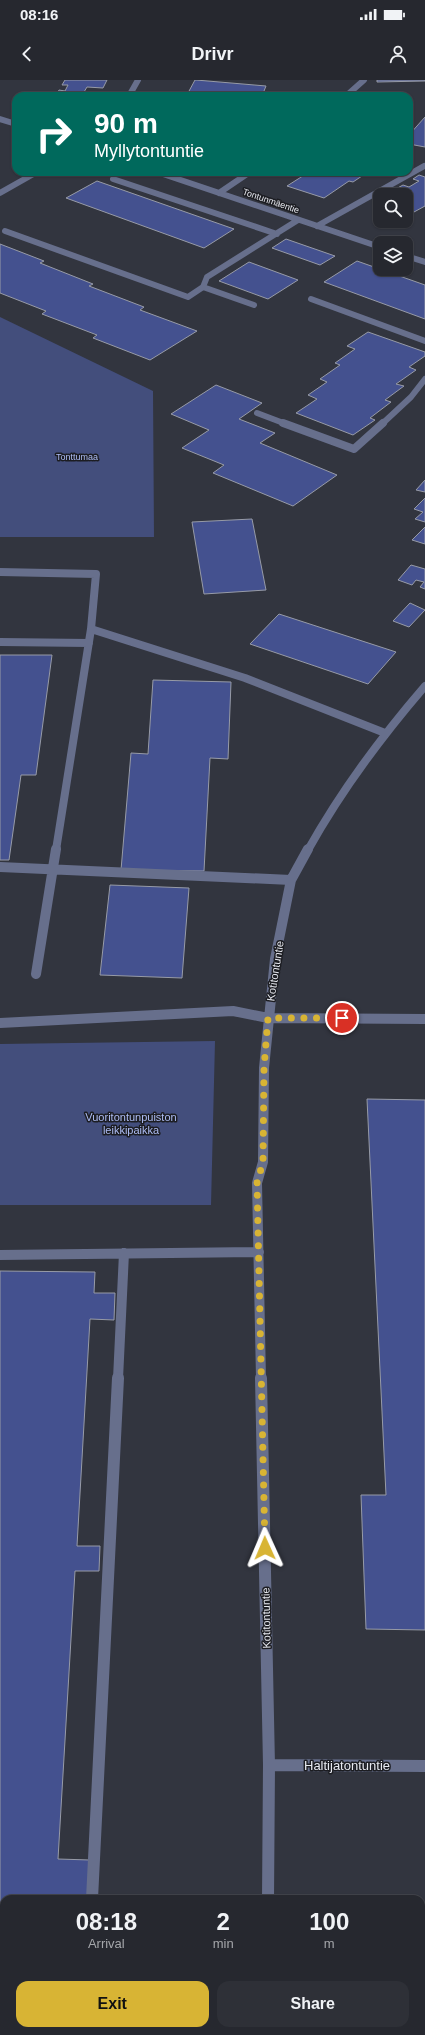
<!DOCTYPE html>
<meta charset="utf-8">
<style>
body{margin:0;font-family:Arial,sans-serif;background:#2e3037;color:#f1f3f6;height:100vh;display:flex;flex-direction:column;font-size:15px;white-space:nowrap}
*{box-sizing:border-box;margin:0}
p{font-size:13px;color:#a4a6aa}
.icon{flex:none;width:22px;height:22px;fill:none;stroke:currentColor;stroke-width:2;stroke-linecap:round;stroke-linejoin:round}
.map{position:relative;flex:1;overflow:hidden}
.side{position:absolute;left:0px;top:1815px;width:425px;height:140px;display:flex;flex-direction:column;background:#26282f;border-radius:12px 12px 0 0;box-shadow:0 1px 3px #0004,0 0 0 1px #42444b}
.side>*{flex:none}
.guide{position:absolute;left:12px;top:12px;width:401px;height:84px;border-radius:12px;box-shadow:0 1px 3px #0004,0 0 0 1px #42444b;background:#00695c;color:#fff;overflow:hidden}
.buttons{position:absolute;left:373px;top:108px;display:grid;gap:8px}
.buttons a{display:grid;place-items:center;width:40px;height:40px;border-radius:8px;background:#26282f;box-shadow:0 1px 3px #0004,0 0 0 1px #42444b;font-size:20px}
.pin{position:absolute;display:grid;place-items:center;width:34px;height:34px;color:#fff;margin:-17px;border:2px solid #fff;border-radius:50%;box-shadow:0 1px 4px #0007}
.me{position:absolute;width:44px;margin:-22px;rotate:359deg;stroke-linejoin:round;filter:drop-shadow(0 0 3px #0008)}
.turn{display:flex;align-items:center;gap:14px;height:84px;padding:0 16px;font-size:18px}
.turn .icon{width:52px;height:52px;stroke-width:2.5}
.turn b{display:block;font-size:28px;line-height:34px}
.eta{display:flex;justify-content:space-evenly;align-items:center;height:68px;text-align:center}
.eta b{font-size:24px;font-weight:800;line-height:28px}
.cta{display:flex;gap:8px;margin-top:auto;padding:8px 16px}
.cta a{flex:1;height:46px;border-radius:12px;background:#d8b434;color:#111;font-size:16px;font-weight:800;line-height:46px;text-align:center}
.cta a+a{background:#2e3037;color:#f1f3f6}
.status{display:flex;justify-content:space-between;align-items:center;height:28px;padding:0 20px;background:#26282f;direction:ltr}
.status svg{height:11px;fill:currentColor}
header{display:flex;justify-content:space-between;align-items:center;height:52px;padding:0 16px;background:#26282f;font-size:18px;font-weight:800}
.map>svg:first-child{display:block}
.green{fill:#434e7c}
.building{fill:#44518f;stroke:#979ba7}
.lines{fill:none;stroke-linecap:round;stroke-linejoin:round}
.minor-far3{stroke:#676f8c;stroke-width:6}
.minor-far2{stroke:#676f8c;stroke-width:8}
.minor-far1{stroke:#676f8c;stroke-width:10}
.minor{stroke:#676f8c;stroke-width:12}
.route{stroke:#d8b434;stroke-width:7;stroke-dasharray:0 12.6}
.labels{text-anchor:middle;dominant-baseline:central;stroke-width:3;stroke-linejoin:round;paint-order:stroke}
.far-street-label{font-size:9px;fill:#e7e9f0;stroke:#1c1d22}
.far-park-label{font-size:9px;fill:#aebdf4;stroke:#1c1d22}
.street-label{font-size:11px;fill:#e7e9f0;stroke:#1c1d22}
.park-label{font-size:11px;fill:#aebdf4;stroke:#1c1d22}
.near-street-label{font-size:13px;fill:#e7e9f0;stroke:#1c1d22}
</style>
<div class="status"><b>08:16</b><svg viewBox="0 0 49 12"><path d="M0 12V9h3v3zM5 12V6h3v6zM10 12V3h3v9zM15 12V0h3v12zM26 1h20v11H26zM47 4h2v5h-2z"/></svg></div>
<header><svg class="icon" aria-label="back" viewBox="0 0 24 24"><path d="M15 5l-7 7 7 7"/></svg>Drivr<svg class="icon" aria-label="person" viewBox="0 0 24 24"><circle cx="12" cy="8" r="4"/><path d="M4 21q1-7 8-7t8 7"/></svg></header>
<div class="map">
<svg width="425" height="1955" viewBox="0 0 425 1955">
<rect width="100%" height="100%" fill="#32353f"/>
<path class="green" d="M0,237L153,311L154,457H0Z
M215,961L211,1125H0V964Z
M0,1886H4V1923H0Z"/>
<path class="building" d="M65,0H107L103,8L87,7L84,12L100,14L98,16H56L59,10L65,11L68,5H62Z
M195,0H196L266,6L262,16H226L188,13Z
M377,0H425V1L377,2Z
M425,37V67L409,64V55Z
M309,92H368L353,102L349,101L324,118L287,106Z
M419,95L425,97V126L414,132L406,129V115H395L400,112L394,110L403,105L409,107L419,101L413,99Z
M97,101L234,149L204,168L66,118Z
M286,159L335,176L320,185L272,168Z
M0,164L44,181L40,183L93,204L89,206L144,227L140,230L197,251L150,280L93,258L97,255L42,234L46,231L0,213Z
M357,181L425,205V239L324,202Z
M249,182L298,200L268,219L219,201Z
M368,252L425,272V276L409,287L416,290L396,304L404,306L385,320L391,322L370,338L375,340L353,355L296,333L317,319L308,315L327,302L320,299L340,285L335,283L355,269L347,266Z
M216,305L262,323L239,339L275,353L260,363L337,395L293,426L213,393L224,385L182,368L209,350L171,334Z
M425,400V412L416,410Z
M425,418V442L415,439L423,432L414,429Z
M252,439L266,510L204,514L192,442Z
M425,447V464L412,460Z
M411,485L425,489V509L420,507L424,502L416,500L412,505L398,500Z
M410,523L425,530L409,547L393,541Z
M279,534L396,572L368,604L250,564Z
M0,575H52L36,695H21L9,780H0Z
M153,600L231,602L228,679L210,678L204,791L121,790L131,673L148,674Z
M110,805L189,808L182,898L100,895Z
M367,1019L425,1020V1550L366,1549L361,1415H386Z
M0,1191L95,1192L94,1213H115L114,1240L90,1239L77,1466H100L99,1491H75L58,1779L90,1780L88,1816H41V1819H4V1851H0Z"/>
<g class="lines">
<path class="minor-far3" d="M129,16L138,0
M346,16L364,0
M0,39L16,44
M157,92L380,167
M113,99L277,154
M0,113L37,92
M219,113L250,92
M317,146L424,86
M5,151L188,217L203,207
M406,176L425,182
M311,219L425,261
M254,225L203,207L207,197L298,140
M257,333L286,344
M382,344L411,317L425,299"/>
<path class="minor-far2" d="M283,343L354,369L383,343
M0,492L96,494L91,549
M0,562L89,563
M56,770L91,549L245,598L385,653
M308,770C341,711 381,657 425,606"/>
<path class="minor-far1" d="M0,787L291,800
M36,894L56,769
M0,943L233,931L268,938L425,939
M0,1175L259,1172
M118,1299L124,1173
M261,1299L257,1103L263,1082L264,988L275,879L291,800L308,769"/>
<path class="minor" d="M261,1298L269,1685L268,1819
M269,1685L425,1686
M92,1819L118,1298
M85,1951V1955
M268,1951V1955"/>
</g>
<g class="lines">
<path class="route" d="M265,1468L257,1103L263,1082L264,988L268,938H342"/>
</g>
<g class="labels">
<g class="far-street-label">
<text transform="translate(271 121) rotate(19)">Tontunmäentie</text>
</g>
<g class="far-park-label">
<text x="77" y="377">Tonttumaa</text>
</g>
<g class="street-label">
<text transform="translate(275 891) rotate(-81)">Kotitontuntie</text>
<text transform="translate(266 1538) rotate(-91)">Kotitontuntie</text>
</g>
<g class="park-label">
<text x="131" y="1037">Vuoritontunpuiston<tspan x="131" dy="13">leikkipaikka</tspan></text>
</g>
<g class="near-street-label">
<text x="347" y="1685">Haltijatontuntie</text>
</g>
</g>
</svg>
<div class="buttons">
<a><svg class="icon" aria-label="search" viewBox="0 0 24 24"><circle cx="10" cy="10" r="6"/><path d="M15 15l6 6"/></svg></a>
<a><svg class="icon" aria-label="layers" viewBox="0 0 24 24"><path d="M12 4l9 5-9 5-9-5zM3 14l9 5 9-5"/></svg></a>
</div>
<div class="pin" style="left:342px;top:938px;background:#d93025"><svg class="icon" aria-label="arrive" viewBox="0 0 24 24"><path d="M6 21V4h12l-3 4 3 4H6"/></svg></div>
<svg class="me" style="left:265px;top:1468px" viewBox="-20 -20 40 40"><path d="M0-17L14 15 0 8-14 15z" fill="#d8b434" stroke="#fff" stroke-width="4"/></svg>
<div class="guide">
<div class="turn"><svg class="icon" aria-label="right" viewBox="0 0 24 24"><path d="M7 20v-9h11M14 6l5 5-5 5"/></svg><div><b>90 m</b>Myllytontuntie</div></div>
</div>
<section class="side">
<div class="eta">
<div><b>08:18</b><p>Arrival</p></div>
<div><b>2</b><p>min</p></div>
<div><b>100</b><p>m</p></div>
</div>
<div class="cta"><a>Exit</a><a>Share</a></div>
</section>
</div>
